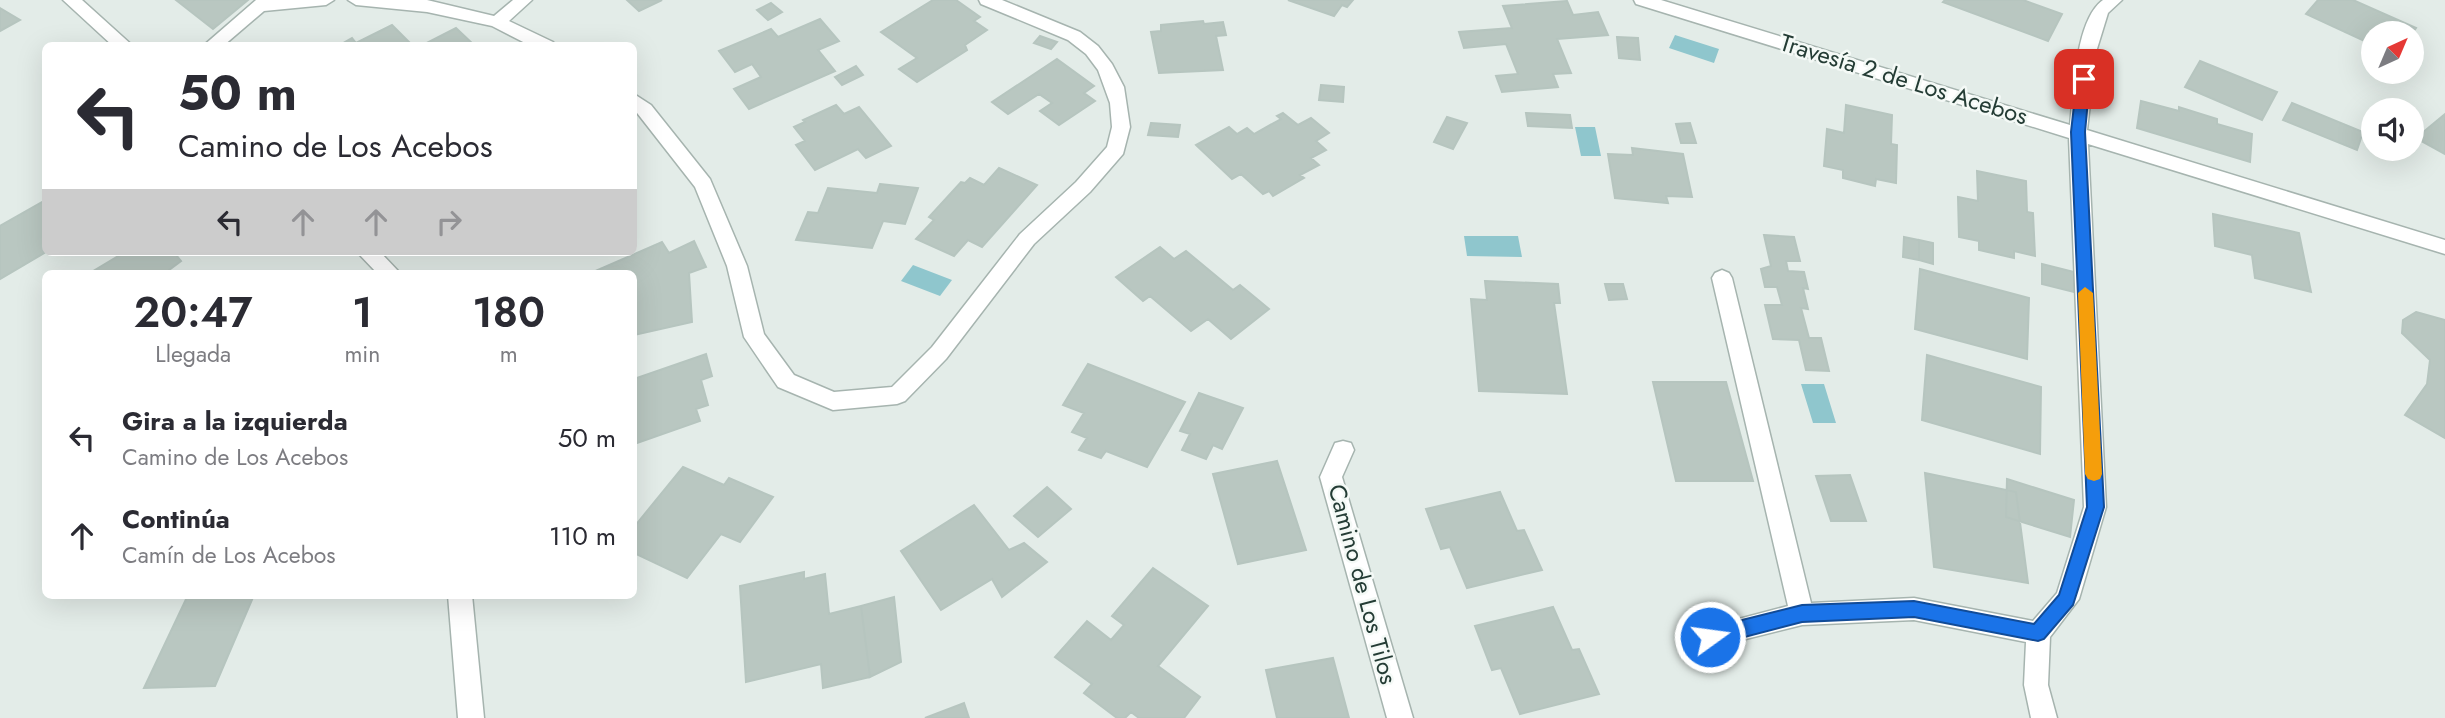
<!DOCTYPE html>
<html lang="es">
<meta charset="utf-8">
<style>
body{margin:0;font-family:Jost,sans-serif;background:#f7f7f7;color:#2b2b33;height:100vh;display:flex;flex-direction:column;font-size:26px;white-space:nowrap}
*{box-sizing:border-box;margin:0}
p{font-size:23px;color:#7c7c81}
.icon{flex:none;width:38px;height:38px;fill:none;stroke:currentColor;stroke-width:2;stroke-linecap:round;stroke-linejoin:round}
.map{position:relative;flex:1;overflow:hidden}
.drawer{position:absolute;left:42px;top:270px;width:595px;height:329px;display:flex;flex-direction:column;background:#fff;border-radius:10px;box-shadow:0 7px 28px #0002}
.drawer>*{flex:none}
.guide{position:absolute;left:42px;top:42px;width:595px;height:214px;border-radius:10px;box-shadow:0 7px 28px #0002;background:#fff;color:#2b2b33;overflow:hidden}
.needle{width:46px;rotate:44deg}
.tools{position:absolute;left:2361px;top:21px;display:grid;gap:14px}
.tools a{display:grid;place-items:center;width:63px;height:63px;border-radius:50%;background:#fff;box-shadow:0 7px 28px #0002;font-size:35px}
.pin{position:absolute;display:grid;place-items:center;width:60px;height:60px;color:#fff;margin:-30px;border-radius:14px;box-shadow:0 4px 10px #0006}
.me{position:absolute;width:77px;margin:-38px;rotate:76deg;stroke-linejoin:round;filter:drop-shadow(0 0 5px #0008)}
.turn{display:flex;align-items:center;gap:24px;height:147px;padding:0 21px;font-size:32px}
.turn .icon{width:91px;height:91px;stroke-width:2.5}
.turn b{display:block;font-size:49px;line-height:60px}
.lanes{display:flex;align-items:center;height:66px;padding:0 21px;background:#0003;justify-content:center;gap:35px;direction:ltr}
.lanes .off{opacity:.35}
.eta{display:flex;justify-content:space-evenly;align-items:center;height:119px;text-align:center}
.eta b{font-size:42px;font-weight:600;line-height:49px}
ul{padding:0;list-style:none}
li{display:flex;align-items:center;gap:21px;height:98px;padding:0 21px}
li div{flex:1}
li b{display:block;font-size:26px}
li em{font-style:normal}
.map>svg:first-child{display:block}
.water{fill:#8fc6cd}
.building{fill:#b9c7c1;stroke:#b6c5bf;stroke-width:2}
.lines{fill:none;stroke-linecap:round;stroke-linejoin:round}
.minor-casing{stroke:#a6b4af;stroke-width:3}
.minor{fill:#fff;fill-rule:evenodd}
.route{fill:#1a73e8;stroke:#114b97;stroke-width:2}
.slow{fill:#f59e0b}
.labels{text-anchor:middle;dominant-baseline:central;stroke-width:5;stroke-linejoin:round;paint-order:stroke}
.street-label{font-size:24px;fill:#243c35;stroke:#f4f9f6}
</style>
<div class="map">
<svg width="2445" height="718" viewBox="0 0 2445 718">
<rect width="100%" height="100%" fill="#e3ece8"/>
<path class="water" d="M1675,35L1719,49L1714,63L1669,48Z
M1575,127H1595L1601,156H1581Z
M1464,236H1518L1522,257L1467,256Z
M913,265L952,280L940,296L901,281Z
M1801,384H1824L1836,423H1813Z"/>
<path class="building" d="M176,0H248L213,29Z
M627,0H662L639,11Z
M933,0H956L980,17L974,21L987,30L965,45L967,50L917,82L899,69L917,58L881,32Z
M1288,0H1353L1347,7L1342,5L1334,16Z
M1945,0H2023L2062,14L2048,41L1943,2Z
M2318,0H2353L2416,28L2412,34L2373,33V45L2306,14Z
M1567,1L1573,15L1598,12L1608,35L1557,39L1571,73L1553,74L1558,87L1502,92L1496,76L1518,74L1506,44L1464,48L1459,32L1512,28L1503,6Z
M771,3L782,12L768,20L757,10Z
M0,8L20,20L0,31Z
M820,19L839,41L818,50L835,71L749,109L734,89L761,77L752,64L735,72L719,51L771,29L778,37Z
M1203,21L1204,24L1223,22L1226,35L1216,36L1223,70L1159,73L1151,32L1161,31V25Z
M392,25L413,46H338L352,38L356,43Z
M456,28L475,46H421Z
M1040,36L1057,42L1051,49L1034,43Z
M1617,37L1638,38L1640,60L1619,58Z
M1057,59L1094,86L1084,93L1095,101L1059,125L1040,111L1052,103L1039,94L1008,114L992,102Z
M2200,61L2277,92L2262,120L2185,87Z
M856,66L863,75L842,85L835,77Z
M1321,85L1344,87L1343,102L1319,100Z
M2141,101L2179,111V107L2217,119V124L2252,134L2250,162L2137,128Z
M2292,103L2363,132L2357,150L2283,120Z
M836,105L844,114L859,107L891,146L866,158L858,149L815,170L796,145L805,141L794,127L805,122L803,120Z
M1846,105L1892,115L1891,144L1897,145L1896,183L1876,179L1875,186L1843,178V170L1824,166L1827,129L1844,133Z
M1283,113L1298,125L1311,118L1329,133L1316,141L1326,150L1311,158L1319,165L1300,175L1304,178L1273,196L1269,191L1263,194L1241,174L1232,179L1196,145L1229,127L1237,134L1247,128L1254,134L1281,119L1277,116Z
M1526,113L1570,115L1572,128L1528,126Z
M2445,114V154L2416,138Z
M1447,117L1467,123L1453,149L1434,142Z
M1151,123L1180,125L1178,137L1148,135Z
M1690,123L1696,143H1681L1676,124Z
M1632,148L1683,154L1692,197L1666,196L1668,203L1615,198L1608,154L1633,155Z
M999,168L1037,185L982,247L968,240L954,256L916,239L934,220L929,217L961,182L965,183L970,178L984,185Z
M1977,171L2026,181L2027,212L2033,213L2035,256L2014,251V258L1979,250V241L1959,237L1958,197L1978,201Z
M880,184L918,188L905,224L883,221L872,248L796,240L808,212L818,213L828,188L877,193Z
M44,201L46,252L0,279V226Z
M2213,214L2299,233L2311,292L2255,278L2252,255L2215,246Z
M1764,235L1794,237L1800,261H1786L1788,271L1804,272L1808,289L1803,288L1808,309L1801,308L1809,338H1821L1829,371L1806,370L1799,340L1773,339L1765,305H1782L1777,287H1765L1761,269L1771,266Z
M1904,237L1919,240V260L1903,257Z
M1919,240L1933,243V264L1919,260Z
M694,241L706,267L689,273L692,322L634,335V273H591L662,242L669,253Z
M1160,247L1174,259L1186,251L1233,290L1240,285L1269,309L1231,339L1208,319L1191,331L1150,296L1143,301L1116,277Z
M125,252H181L176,255L181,261L165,273H90Z
M2042,264L2074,272V292L2042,284Z
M1920,269L2029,298L2027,359L1915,329Z
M1485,281L1558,284L1560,303H1554L1567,394L1479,391L1471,299L1487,300Z
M1605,284H1623L1627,299L1609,300Z
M2416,312L2445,320V438L2405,415L2427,384L2430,360L2402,333L2403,320Z
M706,354L712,376L701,380L708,405L696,409L700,421L634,444V379Z
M1927,355L2041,387L2040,454L1922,420Z
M1088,364L1185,402L1147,467L1106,451L1101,458L1079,450L1087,438L1072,432L1084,413L1063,405Z
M1653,382H1726L1753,481H1676Z
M1199,393L1243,408L1222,449L1213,445L1206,459L1182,450L1190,434L1180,431Z
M1277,461L1306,550L1238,564L1213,474Z
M683,467L724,485L729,478L773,497L740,542L721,534L687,578L634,553L636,547L634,546V527Z
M1925,473L2016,492L2028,583L1934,567Z
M1850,475L1866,521H1831L1816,476Z
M2007,479L2074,500L2070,537L2006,517Z
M1047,487L1071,509L1038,537L1014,516Z
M1500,492L1517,531L1524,530L1542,570L1467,588L1450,547L1441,549L1426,509Z
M974,505L1009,550L1024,543L1047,562L1002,597L992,579L941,610L901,551Z
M1153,568L1208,606L1158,666L1200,697L1184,718H1139L1131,712L1125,718H1117L1084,693L1092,684L1055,657L1087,621L1111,640L1124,625L1112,616Z
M804,572V579L825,574L829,614L861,606L870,677L823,688L821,664L746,682L740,586Z
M188,595H254L215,686L144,688Z
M894,597L901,662L870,677L861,606Z
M1553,607L1572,650L1579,649L1599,694L1520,714L1501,668L1492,670L1475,626Z
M1333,658L1349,718H1277L1266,670Z
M964,703L969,718H925Z"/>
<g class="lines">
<g class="minor-casing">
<path id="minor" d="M63,0H82L133,46H113Z
M256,0H334L326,5L264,11L223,46H203Z
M348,0H427L494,16L513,0H532L509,21L553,42L555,46H531L492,26L427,12L356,5Z
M979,0H1002L1080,32L1098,46L1112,64L1124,87L1130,127L1123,154L1090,192L1034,244L946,359L905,401L897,404L833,410L778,387L744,337L727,266L695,187L634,109V94L651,105L710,179L747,266L764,334L794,375L834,392L892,387L932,347L1020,234L1076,182L1107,147L1112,127L1110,103L1098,70L1086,54L1068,40L981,4Z
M1634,0H1661L2070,125C2074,92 2075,20 2103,0H2122L2108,13L2096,52L2087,130L2445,240V254L2088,144L2106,507L2079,599L2050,637L2048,685L2057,718H2031L2024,685L2026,642L1914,620L1802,625L1710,648L1701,645L1698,637L1701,629L1788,606L1712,278L1715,273L1722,270L1729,273L1732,278L1811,603L1914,598L2033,621L2057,593L2084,507L2069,138L1636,4Z
M357,252H380L400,273H377Z
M1343,441L1351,443L1354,450L1342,477L1413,718H1387L1320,477L1335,443Z
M448,595H472L484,718H458Z"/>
</g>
<use href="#minor" class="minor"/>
</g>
<path class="route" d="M2084,74L2090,79L2085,132L2104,507L2073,605L2044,639L2038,641L1914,617L1802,622L1710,646L1704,643L1701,637L1704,631L1710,628L1802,605L1914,601L2034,624L2059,595L2087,507L2071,132L2077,79Z"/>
<path class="slow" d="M2085,287L2093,293L2102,474L2100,479L2094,481L2088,479L2085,474L2078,293Z"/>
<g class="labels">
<g class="street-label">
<text transform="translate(1904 79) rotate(17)">Travesía 2 de Los Acebos</text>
<text transform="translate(1363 584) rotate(75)">Camino de Los Tilos</text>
</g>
</g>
</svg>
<div class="tools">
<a><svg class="needle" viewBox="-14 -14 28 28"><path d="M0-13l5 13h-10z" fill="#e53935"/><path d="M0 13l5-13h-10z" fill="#7c7c81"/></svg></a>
<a><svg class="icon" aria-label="sound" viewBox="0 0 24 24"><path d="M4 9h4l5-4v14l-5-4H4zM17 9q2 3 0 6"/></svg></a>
</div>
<div class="pin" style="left:2084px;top:79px;background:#d93025"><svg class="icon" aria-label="arrive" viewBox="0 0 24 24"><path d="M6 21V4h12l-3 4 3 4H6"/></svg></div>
<svg class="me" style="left:1710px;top:637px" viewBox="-20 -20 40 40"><circle r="17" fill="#1a73e8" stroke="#fff" stroke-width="3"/><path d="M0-11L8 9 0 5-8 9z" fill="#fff"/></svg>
<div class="guide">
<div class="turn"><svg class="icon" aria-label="left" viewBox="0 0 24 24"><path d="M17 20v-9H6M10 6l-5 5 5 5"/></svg><div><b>50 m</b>Camino de Los Acebos</div></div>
<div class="lanes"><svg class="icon" aria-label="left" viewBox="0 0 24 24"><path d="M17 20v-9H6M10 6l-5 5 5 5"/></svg><svg class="icon off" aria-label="ahead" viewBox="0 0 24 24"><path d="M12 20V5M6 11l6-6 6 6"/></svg><svg class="icon off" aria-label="ahead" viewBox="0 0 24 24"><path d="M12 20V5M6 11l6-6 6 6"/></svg><svg class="icon off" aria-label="right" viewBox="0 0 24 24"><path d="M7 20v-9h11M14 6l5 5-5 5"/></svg></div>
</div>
<section class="drawer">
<div class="eta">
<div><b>20:47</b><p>Llegada</p></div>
<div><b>1</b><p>min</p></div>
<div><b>180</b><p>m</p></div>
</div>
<ul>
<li><svg class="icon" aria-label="left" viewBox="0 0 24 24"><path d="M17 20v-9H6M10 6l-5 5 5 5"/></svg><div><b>Gira a la izquierda</b><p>Camino de Los Acebos</p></div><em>50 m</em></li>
<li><svg class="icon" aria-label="ahead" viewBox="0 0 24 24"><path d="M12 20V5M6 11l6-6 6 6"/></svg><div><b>Continúa</b><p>Camín de Los Acebos</p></div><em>110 m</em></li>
</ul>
</section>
</div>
